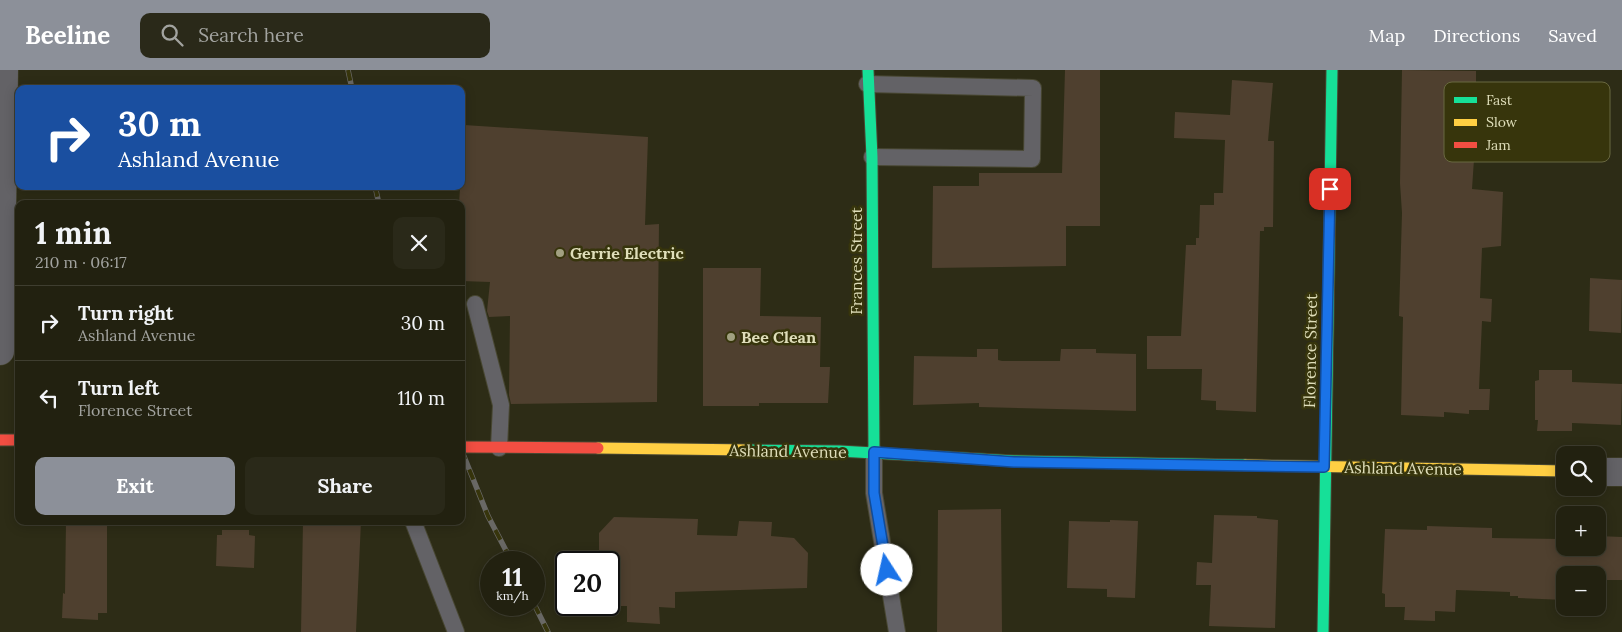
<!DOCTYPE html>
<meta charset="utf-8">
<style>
body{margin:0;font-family:Lora,serif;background:#2a2919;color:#f1f3f6;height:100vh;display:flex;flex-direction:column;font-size:19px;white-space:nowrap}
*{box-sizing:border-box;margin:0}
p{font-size:16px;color:#a2a39f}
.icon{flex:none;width:28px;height:28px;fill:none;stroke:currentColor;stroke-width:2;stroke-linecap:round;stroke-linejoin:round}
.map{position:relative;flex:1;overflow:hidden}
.sheet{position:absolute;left:15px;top:130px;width:450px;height:325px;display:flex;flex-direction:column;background:#222110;border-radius:10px;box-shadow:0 2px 12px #0003,0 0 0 1px #3f3e30}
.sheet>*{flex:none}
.banner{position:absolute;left:15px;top:15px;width:450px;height:105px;border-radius:10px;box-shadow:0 2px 12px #0003,0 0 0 1px #3f3e30;background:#1a4fa0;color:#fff;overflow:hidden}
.controls{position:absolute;left:1556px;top:376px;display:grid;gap:10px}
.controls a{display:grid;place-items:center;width:50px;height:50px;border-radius:10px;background:#222110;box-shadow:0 2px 12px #0003,0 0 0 1px #3f3e30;font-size:25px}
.speed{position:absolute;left:480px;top:481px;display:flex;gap:10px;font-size:25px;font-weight:700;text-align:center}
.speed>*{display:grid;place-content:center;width:65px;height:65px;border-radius:50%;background:#222110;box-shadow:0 2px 12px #0003,0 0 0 1px #3f3e30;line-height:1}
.speed small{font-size:12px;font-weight:400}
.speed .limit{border:2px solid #111;border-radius:8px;background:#fff;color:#111}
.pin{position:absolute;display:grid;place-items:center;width:42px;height:42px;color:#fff;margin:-21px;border-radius:10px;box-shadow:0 2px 8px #0006}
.me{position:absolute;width:55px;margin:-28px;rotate:350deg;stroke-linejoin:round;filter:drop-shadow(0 0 4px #0008)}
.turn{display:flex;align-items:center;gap:18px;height:105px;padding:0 20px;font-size:22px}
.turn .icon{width:65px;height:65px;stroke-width:2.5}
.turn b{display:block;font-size:35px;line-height:42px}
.round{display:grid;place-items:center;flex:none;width:52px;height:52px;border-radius:10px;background:#2a2919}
.head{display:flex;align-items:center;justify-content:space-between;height:85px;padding:0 20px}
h1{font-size:30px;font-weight:700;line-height:38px}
.primary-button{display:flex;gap:10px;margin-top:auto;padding:10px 20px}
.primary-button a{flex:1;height:58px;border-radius:10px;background:#8c9099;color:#fff;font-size:20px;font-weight:700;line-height:58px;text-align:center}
.primary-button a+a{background:#2a2919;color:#f1f3f6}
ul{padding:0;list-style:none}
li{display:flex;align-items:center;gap:15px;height:75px;padding:0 20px;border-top:1px solid #3f3e30}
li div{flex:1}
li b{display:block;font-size:19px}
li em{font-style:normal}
header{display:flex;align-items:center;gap:30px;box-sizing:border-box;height:70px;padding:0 25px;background:#8c9099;color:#fff}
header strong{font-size:24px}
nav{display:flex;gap:28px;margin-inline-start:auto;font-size:18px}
.search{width:350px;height:45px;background:#2a2919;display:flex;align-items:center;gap:12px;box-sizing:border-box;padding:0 18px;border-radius:10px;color:#a2a39f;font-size:19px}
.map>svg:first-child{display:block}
.building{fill:#4f402f}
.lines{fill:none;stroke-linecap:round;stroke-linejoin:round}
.lane-casing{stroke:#484732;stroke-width:18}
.street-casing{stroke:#484732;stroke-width:29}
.fast-casing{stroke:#484732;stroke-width:13}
.slow-casing{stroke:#484732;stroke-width:13}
.jam-casing{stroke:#484732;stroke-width:13}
.lane{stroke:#636266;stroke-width:16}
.street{stroke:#636266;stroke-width:28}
.fast{stroke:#16e098;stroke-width:11}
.slow{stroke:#ffcf43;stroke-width:11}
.jam{stroke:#f24e42;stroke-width:11}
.rail-casing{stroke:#696865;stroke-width:5.5}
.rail{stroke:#37350c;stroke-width:4;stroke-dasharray:11;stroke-linecap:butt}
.route-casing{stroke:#114b97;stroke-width:12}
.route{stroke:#1a73e8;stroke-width:9}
.poi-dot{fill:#a1a081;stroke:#37350c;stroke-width:2}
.labels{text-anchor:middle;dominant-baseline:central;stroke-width:5;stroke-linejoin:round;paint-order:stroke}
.poi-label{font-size:16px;font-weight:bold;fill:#dfdeba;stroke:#37350c;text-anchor:start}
.street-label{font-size:16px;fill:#dfdeba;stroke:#37350c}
.key{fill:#37350c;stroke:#696840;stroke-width:1}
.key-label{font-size:14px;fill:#dfdeba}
</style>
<header>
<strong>Beeline</strong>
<div class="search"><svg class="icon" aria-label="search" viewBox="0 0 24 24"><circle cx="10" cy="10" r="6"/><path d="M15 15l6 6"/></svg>Search here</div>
<nav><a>Map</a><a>Directions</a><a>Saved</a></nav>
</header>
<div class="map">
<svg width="1622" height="562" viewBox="0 0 1622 562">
<rect width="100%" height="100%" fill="#2d2c16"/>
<path class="building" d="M1065,0H1100V156H1066V196L932,198L933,116H979V103H1062Z
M1402,0L1476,1V60L1472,119L1503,122L1501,176L1482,178L1480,228L1492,229L1491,252L1482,251L1479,319H1490L1489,340H1469V344L1444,342V347L1401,345L1403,247L1399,246L1402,143L1400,113Z
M1232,10L1273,13L1268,71H1274L1273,157H1264V161H1260L1256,342L1216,340V331L1201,330L1202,299H1147V266H1181L1186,175H1196V168H1199L1200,135H1214V123H1223L1225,70L1174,68L1175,42L1230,45Z
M464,55L648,67L645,155L659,154L657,332L511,334L509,325L510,246L489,247L487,241L490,212L461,211V134H459Z
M703,198H761L760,246L821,247L820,297H830L828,333H759V336H703Z
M1590,208L1622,210L1621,263L1589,261Z
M977,279H998V290L1002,291H1060L1061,279H1096V283L1136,284V341L979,337V333L913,335L914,286L977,287Z
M1539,300H1572V312L1622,314L1621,355L1572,353V361H1537L1538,350H1535V311L1539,310Z
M1001,439L1002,562H937L938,440Z
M1214,445L1257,446V448L1278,450L1275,558L1209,556L1211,515H1196L1197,492L1212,493Z
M614,447L698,449L697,465L737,466L739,451L772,452L771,466L794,468L808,483L807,518L675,522V538L659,537L660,554L627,552V536H609V492H599V463Z
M1110,450L1138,451L1135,528L1107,527V519L1067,518L1069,451L1110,452Z
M66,451H107V543H98V550L62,548L63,523L65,524Z
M303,451H361L356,562H301Z
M1427,456L1492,458V468L1562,469V466H1565V478H1598V466L1622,467V510H1598V512V505H1565V530L1518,528V526H1510V522L1456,520L1455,542L1435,541V551L1404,550L1405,537H1385V524L1382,523L1385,459L1427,460Z
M222,460H249V465L255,466L254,498L216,496L217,465H222Z"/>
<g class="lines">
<g class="lane-casing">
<path id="lane" d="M867,14L1033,18L1032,89L872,87
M475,234L501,335L499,378
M874,382V423L897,562
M413,451L456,562"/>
</g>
<g class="street-casing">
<path id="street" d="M0,281L4,0
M1598,402H1622"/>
</g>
<g class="fast-casing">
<path id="fast" d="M868,0L872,87L874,382
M749,380L839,381L1014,391L1245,395
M1323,562L1332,0"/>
</g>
<g class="slow-casing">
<path id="slow" d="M598,378L749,380
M1245,395L1565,401"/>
</g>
<g class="jam-casing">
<path id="jam" d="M0,370H19
M461,377L598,378"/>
</g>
<use href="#lane" class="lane"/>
<use href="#street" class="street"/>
<use href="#fast" class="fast"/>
<use href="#slow" class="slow"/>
<use href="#jam" class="jam"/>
<g class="rail-casing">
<path id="rail" d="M348,0L352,19
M375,116L379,134
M461,379L488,446L512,492
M534,534L548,562"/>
</g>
<use href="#rail" class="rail"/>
</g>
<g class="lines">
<g class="route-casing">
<path id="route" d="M887,500L874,423V382L1014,392L1324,397L1330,119"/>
</g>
<use href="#route" class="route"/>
</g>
<g class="poi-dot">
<circle cx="560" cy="183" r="5"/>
<circle cx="731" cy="267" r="5"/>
</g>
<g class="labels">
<g class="poi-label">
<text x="570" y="183">Gerrie Electric</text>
<text x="741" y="267">Bee Clean</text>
</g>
<g class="street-label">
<text transform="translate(856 191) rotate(-90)">Frances Street</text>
<text transform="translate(1310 281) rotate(-89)">Florence Street</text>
<text transform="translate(788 381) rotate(1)">Ashland Avenue</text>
<text transform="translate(1403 398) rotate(1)">Ashland Avenue</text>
</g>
</g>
<rect x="1444" y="12" width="166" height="80" rx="8" class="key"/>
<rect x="1454" y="27" width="23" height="6" fill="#16e098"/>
<rect x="1454" y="49" width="23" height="7" fill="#ffcf43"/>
<rect x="1454" y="72" width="23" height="6" fill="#f24e42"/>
<g class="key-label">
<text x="1486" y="35">Fast</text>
<text x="1486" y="57">Slow</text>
<text x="1486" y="80">Jam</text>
</g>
</svg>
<div class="controls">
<a><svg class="icon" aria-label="search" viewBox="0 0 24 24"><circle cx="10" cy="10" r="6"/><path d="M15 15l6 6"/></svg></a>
<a>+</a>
<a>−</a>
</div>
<div class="speed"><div>11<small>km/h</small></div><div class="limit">20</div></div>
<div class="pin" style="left:1330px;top:119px;background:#d93025"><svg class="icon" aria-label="arrive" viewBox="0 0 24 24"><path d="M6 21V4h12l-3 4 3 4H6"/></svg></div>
<svg class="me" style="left:887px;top:500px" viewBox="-20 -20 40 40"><circle r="19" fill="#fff"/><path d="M0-13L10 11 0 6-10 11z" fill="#1a73e8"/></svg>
<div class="banner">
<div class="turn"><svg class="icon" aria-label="right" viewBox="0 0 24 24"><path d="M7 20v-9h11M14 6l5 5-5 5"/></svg><div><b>30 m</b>Ashland Avenue</div></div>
</div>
<section class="sheet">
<div class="head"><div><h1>1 min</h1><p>210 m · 06:17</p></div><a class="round"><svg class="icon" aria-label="close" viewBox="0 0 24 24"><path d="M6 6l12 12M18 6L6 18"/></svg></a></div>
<ul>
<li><svg class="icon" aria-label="right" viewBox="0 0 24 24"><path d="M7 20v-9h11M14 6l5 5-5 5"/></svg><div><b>Turn right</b><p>Ashland Avenue</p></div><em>30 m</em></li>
<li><svg class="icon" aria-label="left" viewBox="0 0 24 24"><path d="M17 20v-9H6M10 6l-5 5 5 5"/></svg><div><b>Turn left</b><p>Florence Street</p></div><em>110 m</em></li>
</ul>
<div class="primary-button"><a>Exit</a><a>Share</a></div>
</section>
</div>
